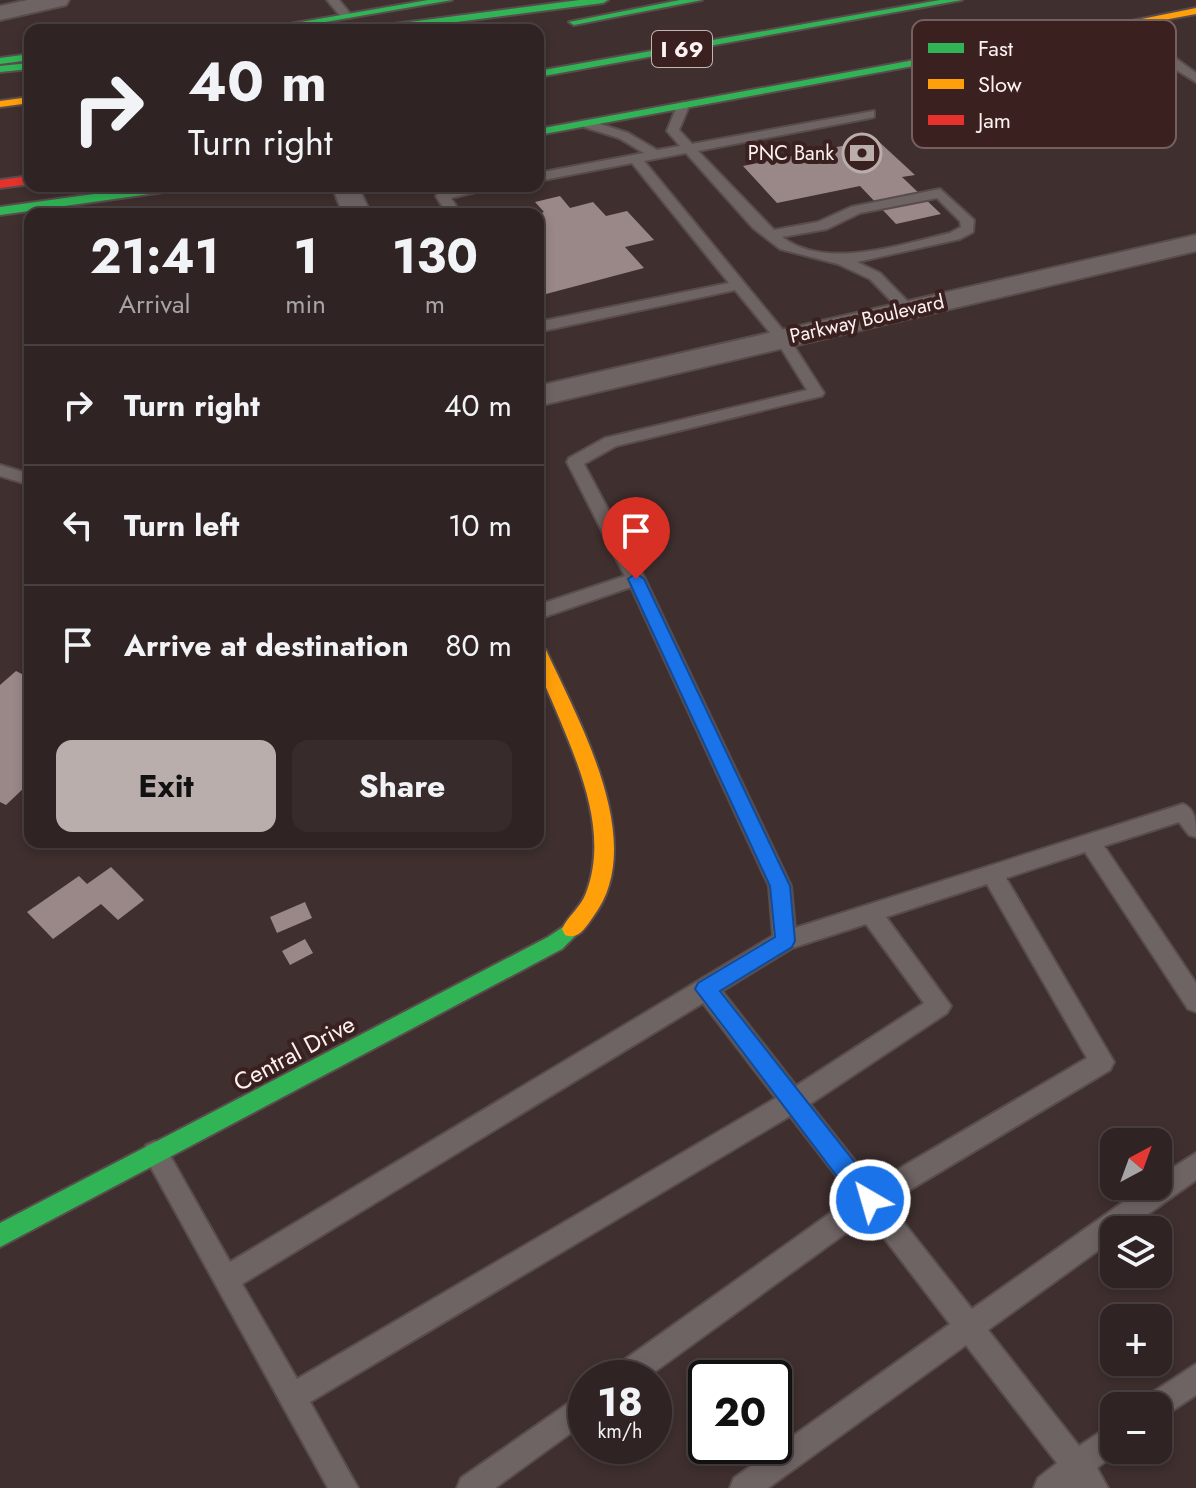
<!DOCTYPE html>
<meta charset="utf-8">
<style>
body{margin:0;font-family:Jost,sans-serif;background:#372b2b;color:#f1f3f6;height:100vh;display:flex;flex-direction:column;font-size:30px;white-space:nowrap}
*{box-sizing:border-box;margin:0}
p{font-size:26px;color:#a7a4a6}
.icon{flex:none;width:44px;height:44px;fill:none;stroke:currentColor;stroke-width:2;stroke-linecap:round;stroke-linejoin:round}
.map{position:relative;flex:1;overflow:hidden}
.side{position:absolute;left:24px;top:208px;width:520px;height:640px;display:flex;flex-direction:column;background:#2f2323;border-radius:16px;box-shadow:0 4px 12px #0003,0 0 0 2px #4a4041}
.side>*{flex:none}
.hud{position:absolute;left:24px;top:24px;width:520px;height:168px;border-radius:16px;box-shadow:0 4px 12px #0003,0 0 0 2px #4a4041;background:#2f2323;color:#f1f3f6;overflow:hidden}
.needle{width:52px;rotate:41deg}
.fabs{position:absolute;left:1100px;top:1128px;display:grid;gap:16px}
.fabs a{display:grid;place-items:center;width:72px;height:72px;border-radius:16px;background:#2f2323;box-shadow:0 4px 12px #0003,0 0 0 2px #4a4041;font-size:40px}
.speed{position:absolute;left:568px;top:1360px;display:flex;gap:16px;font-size:40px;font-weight:700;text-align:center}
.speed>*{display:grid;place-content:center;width:104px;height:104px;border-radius:50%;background:#2f2323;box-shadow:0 4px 12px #0003,0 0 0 2px #4a4041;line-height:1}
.speed small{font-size:20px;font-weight:400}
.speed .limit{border:4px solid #111;border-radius:12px;background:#fff;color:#111}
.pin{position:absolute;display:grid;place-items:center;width:68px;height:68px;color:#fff;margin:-82px -34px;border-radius:50% 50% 50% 0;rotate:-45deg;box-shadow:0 0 8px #0007}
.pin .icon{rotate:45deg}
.me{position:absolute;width:88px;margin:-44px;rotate:322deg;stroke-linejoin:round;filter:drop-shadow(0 0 6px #0008)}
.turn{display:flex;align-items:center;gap:28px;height:168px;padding:0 32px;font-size:36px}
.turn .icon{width:104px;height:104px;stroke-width:2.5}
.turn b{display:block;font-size:56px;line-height:68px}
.eta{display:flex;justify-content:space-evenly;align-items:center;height:136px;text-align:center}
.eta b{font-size:48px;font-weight:700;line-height:56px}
.primary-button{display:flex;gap:16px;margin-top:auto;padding:16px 32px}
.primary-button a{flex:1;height:92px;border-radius:16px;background:#baaead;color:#111;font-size:32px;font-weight:700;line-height:92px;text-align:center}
.primary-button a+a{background:#372b2b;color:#f1f3f6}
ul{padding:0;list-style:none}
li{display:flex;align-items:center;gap:24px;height:120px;padding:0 32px;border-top:2px solid #4a4041}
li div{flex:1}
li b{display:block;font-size:30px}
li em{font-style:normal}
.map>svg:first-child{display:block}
.building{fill:#9a8787}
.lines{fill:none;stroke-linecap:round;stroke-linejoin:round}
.lane-casing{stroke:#594c4c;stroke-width:4}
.street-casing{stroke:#594c4c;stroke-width:4}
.fast-casing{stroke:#594c4c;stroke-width:4}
.slow-casing{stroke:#594c4c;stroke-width:4}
.jam-casing{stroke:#594c4c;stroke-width:4}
.lane{fill:#6f6464;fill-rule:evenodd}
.street{fill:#6f6464;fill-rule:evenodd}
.fast{fill:#30b455;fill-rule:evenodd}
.slow{fill:#ff9f0a;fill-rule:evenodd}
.jam{fill:#e5322d;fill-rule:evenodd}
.route{fill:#1a73e8;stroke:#114b97;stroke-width:2}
.labels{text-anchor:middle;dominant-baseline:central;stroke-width:8;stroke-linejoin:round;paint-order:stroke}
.far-poi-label{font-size:20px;fill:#fdf2f1;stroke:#3b2020;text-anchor:end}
.far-street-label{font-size:20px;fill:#fdf2f1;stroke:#3b2020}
.shield{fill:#3b2020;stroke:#c3b3b2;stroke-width:2}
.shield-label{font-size:22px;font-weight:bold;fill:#fdf2f1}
.street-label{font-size:24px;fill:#fdf2f1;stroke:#3b2020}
.key{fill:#3b2020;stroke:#755f5f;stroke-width:2}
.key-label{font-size:22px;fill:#fdf2f1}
</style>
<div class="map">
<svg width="1196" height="1488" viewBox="0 0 1196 1488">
<rect width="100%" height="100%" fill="#3f2f2f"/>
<path class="building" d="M876,139L915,175L902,177L941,214L896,224L860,186L777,203L743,166Z
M560,196L570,208L593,202L606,216L627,211L654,240L625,247L644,268L546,294L538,284V214L544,212L535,202Z
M16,671L30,678V789L25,787L6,805L0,802V685Z
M111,867L144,900L118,920L101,904L53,939L27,912L79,876L87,884Z
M305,902L312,918L277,933L270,917Z
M305,939L313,953L290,965L282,951Z"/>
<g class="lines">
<g class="lane-casing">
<path id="lane" d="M327,0H339L352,16L350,18H342Z
M1167,58H1175L1196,73V82L1167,64Z
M683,102L689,106L679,130L692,144L874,111V117L870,118L698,151L774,230L818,222L851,207L940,189L974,220L973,232L960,239L857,262L880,273L912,306L914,309L907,313L902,312L870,279L838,264L780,249L753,228L686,153L644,161L787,335L824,393L822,396L616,446L584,464L645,579L791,886L795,928L1183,804C1196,809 1196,823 1196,837L1189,835L1179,822L1104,846L1196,983V1012L1188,1009L1085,852L1006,878L1114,1062L1110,1070L888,1203L972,1309L1146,1186H1158V1177L1196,1153V1180L1126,1230H1114V1239L988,1330L1079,1446L1114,1423V1450H1120L1097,1468L1108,1488H1034L1038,1478L1057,1463L966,1345L768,1488H730L734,1478L950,1324L868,1217L646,1378H609L613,1368L853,1197L790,1116L310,1402L358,1488H328L143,1153L146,1145L155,1141L164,1145L230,1262L773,936L769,886L631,587L538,619V605L625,576L567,462L569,458L605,438L807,390L776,340L735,290L538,332V322L729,283L632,163L538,181V173L644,153L619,138L584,127V121L588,120L628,133L657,150L680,146L667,131L677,106ZM937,198L960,221L961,227L950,233C901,244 827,271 782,237L827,229L860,213ZM987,884L1087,1058L873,1184L810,1104L947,1013L951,1006L886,917ZM866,924L924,1003L796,1086L722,991L792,948ZM703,1003L776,1098L297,1379L242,1284Z
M473,186H500L451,198L461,214H447L436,196L438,193Z
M0,465L30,474V485L0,476Z
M1196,1364V1395L1158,1420V1406H1143L1147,1396Z
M586,1391V1422L495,1488H457L461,1478Z"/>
</g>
<g class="street-casing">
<path id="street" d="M28,0H69L66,5L0,20V6Z
M332,186H358L371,214H343Z
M1196,235V251L538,406V386Z"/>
</g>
<g class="fast-casing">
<path id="fast" d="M428,0H452L279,30H255Z
M580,0H608L603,3L395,30H366L371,27Z
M680,0H702L574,25L569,22Z
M940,0H962L538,77V71Z
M1067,32L1072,35L1071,37L538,135V129Z
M30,54V60L0,64V58Z
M30,63V69L0,72V66Z
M152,186H184L178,190L0,215V207Z
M572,921L579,923L582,929L562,949L0,1247V1223L548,937Z"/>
</g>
<g class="slow-casing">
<path id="slow" d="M1196,8V14L1067,38L1062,35Z
M30,97V103L0,107V101Z
M538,644L546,650C579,722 649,844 593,917C585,928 579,940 565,935L562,929C568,916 581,907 586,893C608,836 582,773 560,720C548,689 538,678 538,644Z"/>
</g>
<g class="jam-casing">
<path id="jam" d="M30,176V184L0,188V180Z"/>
</g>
<use href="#lane" class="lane"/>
<use href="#street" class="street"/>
<use href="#fast" class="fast"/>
<use href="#slow" class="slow"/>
<use href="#jam" class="jam"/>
</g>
<path class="route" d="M636,573L644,579L790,886L795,941L792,947L720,991L878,1192L881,1200L878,1208L870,1211L861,1208L695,989L698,983L775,937L770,886L628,579Z"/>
<defs>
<g id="bank-ring" transform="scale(2)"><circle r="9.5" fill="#3b2020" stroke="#baaead" stroke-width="1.5"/><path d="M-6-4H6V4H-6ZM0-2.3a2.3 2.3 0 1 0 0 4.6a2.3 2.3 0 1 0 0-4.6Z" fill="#baaead"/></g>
</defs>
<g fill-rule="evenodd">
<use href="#bank-ring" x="862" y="153"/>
</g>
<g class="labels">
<g class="far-poi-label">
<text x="834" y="153">PNC Bank</text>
</g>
<g class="far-street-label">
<text transform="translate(867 319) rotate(-13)">Parkway Boulevard</text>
</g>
<rect class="shield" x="652" y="31" width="60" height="36" rx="6"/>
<g class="shield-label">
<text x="682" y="49">I 69</text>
</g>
<g class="street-label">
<text transform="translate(294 1053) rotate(-28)">Central Drive</text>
</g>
</g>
<rect x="912" y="20" width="264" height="128" rx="12" class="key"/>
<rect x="928" y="43" width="36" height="10" fill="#30b455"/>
<rect x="928" y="79" width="36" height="10" fill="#ff9f0a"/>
<rect x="928" y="115" width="36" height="10" fill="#e5322d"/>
<g class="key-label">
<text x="978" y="56">Fast</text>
<text x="978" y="92">Slow</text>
<text x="978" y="128">Jam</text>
</g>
</svg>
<div class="fabs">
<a><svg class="needle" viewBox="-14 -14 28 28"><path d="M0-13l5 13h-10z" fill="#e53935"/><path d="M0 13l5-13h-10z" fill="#a7a4a6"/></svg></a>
<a><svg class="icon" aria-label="layers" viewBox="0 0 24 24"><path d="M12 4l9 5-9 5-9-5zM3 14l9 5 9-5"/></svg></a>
<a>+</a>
<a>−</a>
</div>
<div class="speed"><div>18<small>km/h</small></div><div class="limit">20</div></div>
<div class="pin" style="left:636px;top:579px;background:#d93025"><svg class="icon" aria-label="arrive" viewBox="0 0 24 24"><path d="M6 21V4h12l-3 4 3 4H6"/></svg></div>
<svg class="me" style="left:870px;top:1200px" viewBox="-20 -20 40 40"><circle r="17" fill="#1a73e8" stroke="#fff" stroke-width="3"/><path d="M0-11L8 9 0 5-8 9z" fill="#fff"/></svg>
<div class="hud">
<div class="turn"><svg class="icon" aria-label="right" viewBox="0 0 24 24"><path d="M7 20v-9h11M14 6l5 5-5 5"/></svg><div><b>40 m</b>Turn right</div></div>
</div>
<section class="side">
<div class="eta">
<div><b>21:41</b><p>Arrival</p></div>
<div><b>1</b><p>min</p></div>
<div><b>130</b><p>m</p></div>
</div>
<ul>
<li><svg class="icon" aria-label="right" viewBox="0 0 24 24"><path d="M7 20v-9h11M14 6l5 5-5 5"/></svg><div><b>Turn right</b></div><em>40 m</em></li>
<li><svg class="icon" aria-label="left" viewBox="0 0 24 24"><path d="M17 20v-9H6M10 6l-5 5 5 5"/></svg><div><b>Turn left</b></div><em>10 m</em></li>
<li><svg class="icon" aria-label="arrive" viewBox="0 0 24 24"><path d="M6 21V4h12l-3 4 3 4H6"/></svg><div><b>Arrive at destination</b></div><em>80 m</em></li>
</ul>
<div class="primary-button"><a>Exit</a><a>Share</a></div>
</section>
</div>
